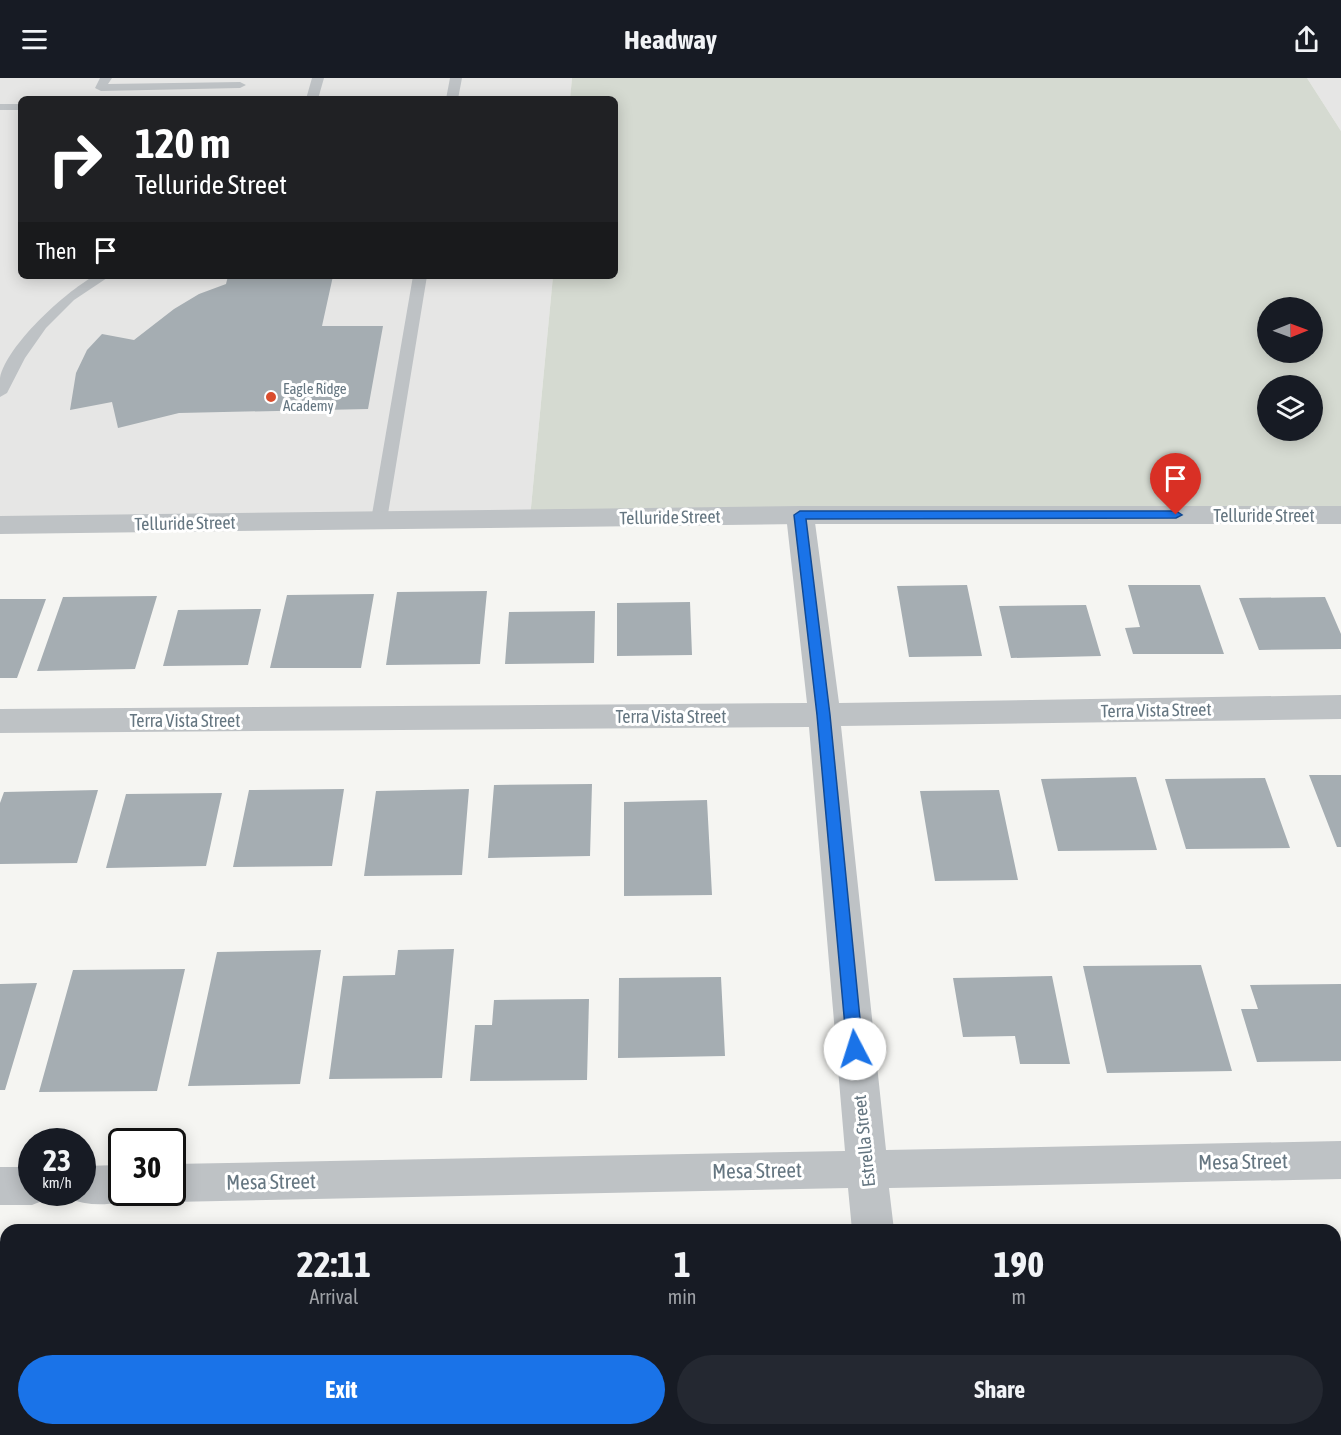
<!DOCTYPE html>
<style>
body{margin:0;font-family:"Asap Condensed",sans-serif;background:#242831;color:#f1f3f6;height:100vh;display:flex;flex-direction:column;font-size:22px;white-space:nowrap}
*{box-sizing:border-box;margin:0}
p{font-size:20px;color:#9ea1a6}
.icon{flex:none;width:33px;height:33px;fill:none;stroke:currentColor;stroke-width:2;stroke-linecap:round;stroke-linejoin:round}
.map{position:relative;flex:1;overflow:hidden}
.panel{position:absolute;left:0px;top:1146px;width:1341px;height:212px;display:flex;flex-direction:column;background:#171b24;border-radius:18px 18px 0 0;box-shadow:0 3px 15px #0003}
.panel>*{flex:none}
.guide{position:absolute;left:18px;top:18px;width:600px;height:183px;border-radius:9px;box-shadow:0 3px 15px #0003;background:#202124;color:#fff;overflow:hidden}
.needle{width:39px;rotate:89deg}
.fabs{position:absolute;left:1257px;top:219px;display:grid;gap:12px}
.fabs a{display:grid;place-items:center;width:66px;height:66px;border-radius:50%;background:#171b24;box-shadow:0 3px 15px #0003;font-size:30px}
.speed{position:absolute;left:18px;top:1050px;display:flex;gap:12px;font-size:30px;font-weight:700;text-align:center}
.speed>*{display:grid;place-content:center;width:78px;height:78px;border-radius:50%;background:#171b24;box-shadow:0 3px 15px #0003;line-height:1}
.speed small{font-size:15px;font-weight:400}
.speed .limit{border:3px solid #111;border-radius:9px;background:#fff;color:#111}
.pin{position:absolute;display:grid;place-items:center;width:51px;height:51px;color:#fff;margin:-62px -26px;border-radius:50% 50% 50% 0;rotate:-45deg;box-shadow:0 0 6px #0007}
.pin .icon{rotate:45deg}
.me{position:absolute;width:66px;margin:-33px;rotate:355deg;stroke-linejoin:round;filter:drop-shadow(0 0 4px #0008)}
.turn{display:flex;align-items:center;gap:21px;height:126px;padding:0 18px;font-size:27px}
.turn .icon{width:78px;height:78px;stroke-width:2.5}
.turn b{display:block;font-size:42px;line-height:51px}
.then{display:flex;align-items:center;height:57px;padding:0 18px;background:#0003;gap:12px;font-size:22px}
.eta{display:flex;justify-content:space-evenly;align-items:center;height:102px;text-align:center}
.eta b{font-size:36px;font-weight:700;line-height:42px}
.button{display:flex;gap:12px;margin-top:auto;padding:12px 18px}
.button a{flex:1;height:69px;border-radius:36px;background:#1a73e8;color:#fff;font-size:24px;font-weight:700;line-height:69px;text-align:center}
.button a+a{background:#242831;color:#f1f3f6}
header{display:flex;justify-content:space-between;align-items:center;height:78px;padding:0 18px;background:#171b24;font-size:27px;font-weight:700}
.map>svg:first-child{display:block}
.built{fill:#e6e6e5}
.green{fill:#d5dad1;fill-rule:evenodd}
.building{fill:#a5adb2}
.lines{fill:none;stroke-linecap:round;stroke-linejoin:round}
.service{fill:#bec2c5;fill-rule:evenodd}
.minor{fill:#bec2c5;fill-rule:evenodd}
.tertiary{fill:#bec2c5;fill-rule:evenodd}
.route{fill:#1a73e8;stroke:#114b97;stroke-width:1.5}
.poi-dot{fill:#da4d2d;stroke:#fff;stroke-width:2}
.labels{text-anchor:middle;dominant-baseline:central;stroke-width:6;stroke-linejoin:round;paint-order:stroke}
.far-poi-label{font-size:15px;fill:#657681;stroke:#fff;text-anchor:start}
.street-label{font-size:18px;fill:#657681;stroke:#fff}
.near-street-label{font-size:21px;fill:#657681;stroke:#fff}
</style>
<header><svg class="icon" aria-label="menu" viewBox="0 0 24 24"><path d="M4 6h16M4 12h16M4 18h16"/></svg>Headway<svg class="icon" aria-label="share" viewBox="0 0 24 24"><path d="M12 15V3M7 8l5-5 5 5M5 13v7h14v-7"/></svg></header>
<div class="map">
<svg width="1341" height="1357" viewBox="0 0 1341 1357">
<rect width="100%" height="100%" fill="#f5f5f2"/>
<path class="built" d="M0,0H572L570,21H21V198H553L530,440L0,447Z
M1307,0H1341V53Z"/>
<path class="green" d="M572,0H1307L1341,53V437L530,440L553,198H615V21H570ZM1268,230H1312V274H1268ZM1268,308H1312V352H1268Z"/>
<path class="building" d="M228,198H333L322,248H383L368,331L179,335L118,350L112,324L70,332L76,295L87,272L102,256L134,262L174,231L199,216L226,206Z
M967,507L982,578L909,579L897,508Z
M1128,507H1200L1224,576H1133L1125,550L1140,549Z
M487,513L480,586L386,587L397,514Z
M374,516L361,590H270L287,517Z
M157,518L135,591L37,593L63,519Z
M1325,519L1341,556V571L1259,572L1239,520Z
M0,521H46L17,600H0Z
M690,524L692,577L617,578V525Z
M1086,527L1101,578L1011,580L999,528Z
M261,531L248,587L163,588L178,532Z
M595,533L594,585L505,586L509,534Z
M1309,697H1341V769H1337Z
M1136,699L1157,772L1058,773L1041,701Z
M1265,700L1290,770L1186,771L1165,701Z
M592,706L590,778L488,780L494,707Z
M344,711L332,788L233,789L249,712Z
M469,711L462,797L364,798L376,713Z
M98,712L77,785L0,786V725L4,714Z
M999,712L1018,802L935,803L920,713Z
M222,715L206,788L106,790L126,716Z
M707,722L712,817L624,818V724Z
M454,871L442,1000L329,1001L343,898L395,897L398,872Z
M321,872L300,1006L188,1008L217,874Z
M1201,887L1232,993L1107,995L1083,888Z
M185,891L157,1013L39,1014L73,892Z
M1052,898L1070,986H1020L1015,958L963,959L953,900Z
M721,899L725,978L618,980L619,900Z
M37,905L5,1012H0V906Z
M1341,906V983L1257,984L1241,931H1258L1250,907Z
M589,921L587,1002L470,1003L475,947H492L494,922Z
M1335,1190H1341L1340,1236L1335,1218Z
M0,1217H6V1320L2,1333H0Z
M1035,1352H1148L1149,1357H1036Z"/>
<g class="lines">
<path class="service" d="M100,0H112L108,6L240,4L246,7L240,10L101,13L95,10Z
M312,0H324L318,21H306Z
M450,0H462L458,21H446Z
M0,26H21V32H0Z
M94,198H110L74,222L46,250L25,280L7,315L0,319C0,314 0,306 0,300C7,267 64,215 94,198Z
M413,198H427L387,442L379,447L371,442Z"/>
<path class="minor" d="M800,428L810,431L814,437L839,625L1341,617V641L841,648L886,1072L1341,1063V1101L889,1110L894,1152H852L848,1110L172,1124L158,1118L156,1114H172V1086L845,1073L809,649L0,655V631L807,625L786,437L790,431Z
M122,1087V1114H139L136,1119C115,1128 89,1129 67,1120L65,1114H82V1088Z
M0,1089H32V1114H50L47,1121L32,1127H0Z
M875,1352H921V1357H875Z"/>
<path class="tertiary" d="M800,428H1341V446H800L0,456V438Z"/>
</g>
<path class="route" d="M800,433H1176L1182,437L1176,440L806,441L830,637L863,971L860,976H849L847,971L817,637L794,437Z"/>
<circle class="poi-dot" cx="271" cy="319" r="6"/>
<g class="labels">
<g class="far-poi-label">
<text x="283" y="310">Eagle Ridge<tspan x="283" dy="17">Academy</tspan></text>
</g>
<g class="street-label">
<text x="1264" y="437">Telluride Street</text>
<text transform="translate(670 439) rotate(-1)">Telluride Street</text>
<text transform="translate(185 445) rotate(-1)">Telluride Street</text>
<text transform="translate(1156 632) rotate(-1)">Terra Vista Street</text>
<text x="671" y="638">Terra Vista Street</text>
<text x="185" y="642">Terra Vista Street</text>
<text transform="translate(864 1063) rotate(-96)">Estrella Street</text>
</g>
<g class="near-street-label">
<text transform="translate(1243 1083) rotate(-1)">Mesa Street</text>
<text transform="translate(757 1092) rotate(-1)">Mesa Street</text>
<text transform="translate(271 1103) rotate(-1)">Mesa Street</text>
</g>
</g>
</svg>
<div class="fabs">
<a><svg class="needle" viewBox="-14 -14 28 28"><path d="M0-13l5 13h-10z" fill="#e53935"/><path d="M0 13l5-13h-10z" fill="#9ea1a6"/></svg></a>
<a><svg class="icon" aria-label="layers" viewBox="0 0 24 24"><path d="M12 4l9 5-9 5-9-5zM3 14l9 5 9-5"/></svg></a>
</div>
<div class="speed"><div>23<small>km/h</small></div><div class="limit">30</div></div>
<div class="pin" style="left:1176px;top:437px;background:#d93025"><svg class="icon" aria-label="arrive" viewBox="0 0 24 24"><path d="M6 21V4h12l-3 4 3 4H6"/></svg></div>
<svg class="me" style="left:855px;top:971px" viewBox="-20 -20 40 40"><circle r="19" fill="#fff"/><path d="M0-13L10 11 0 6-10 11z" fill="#1a73e8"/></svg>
<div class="guide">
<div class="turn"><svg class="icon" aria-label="right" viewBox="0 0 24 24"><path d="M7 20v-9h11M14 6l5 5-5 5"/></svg><div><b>120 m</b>Telluride Street</div></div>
<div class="then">Then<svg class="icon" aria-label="arrive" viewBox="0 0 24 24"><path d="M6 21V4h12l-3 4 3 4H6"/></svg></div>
</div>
<section class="panel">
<div class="eta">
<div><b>22:11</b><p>Arrival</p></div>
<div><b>1</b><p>min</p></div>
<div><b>190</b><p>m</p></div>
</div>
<div class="button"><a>Exit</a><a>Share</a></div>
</section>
</div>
